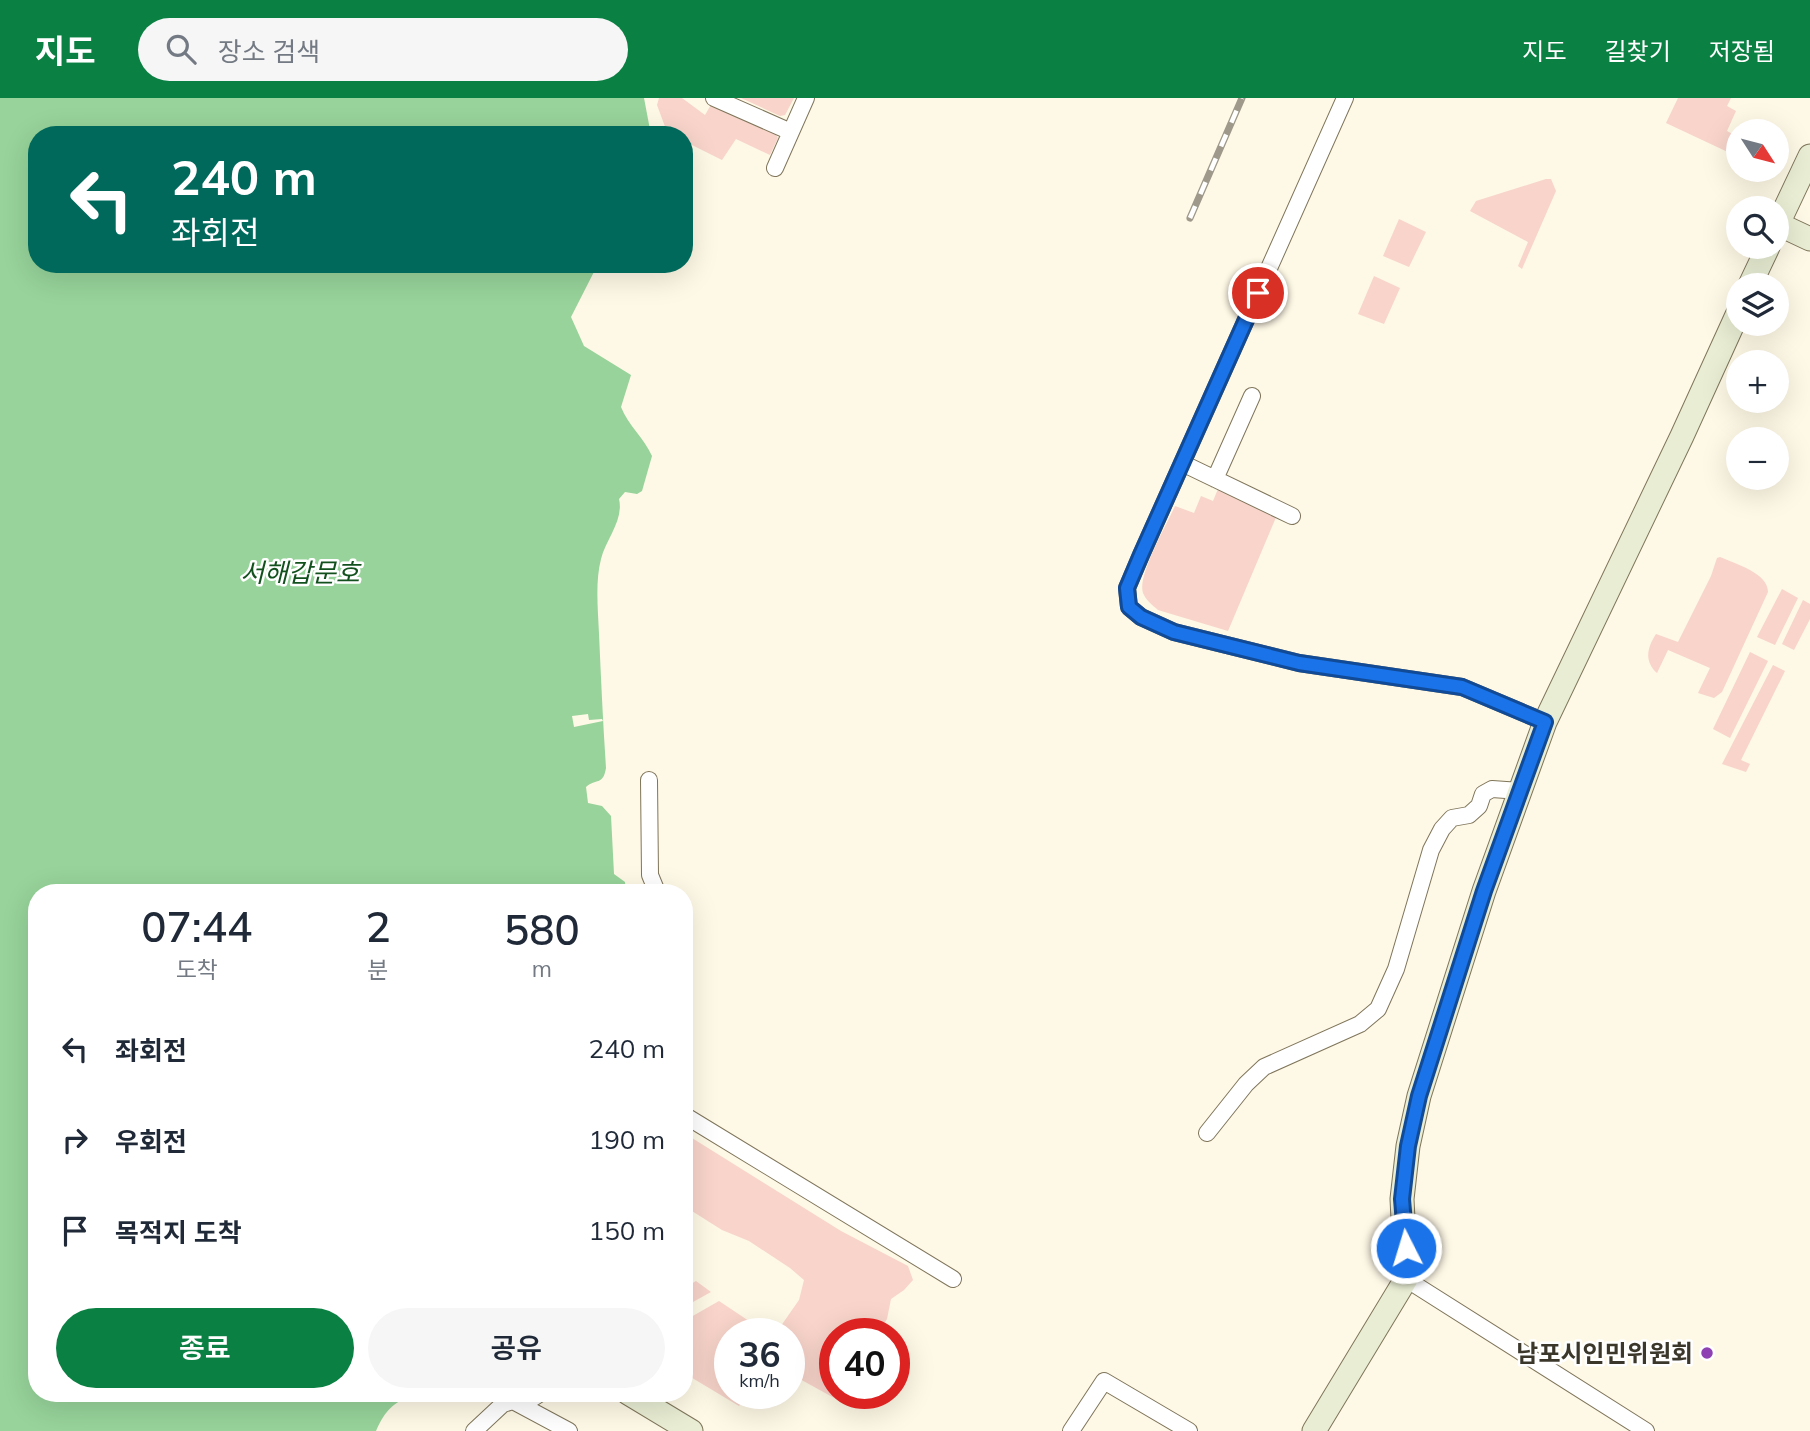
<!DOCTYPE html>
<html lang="ko">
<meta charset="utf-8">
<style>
body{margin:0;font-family:Mulish,"Noto Sans KR",sans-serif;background:#f6f6f7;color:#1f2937;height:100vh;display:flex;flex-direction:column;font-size:26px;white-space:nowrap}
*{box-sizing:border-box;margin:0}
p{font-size:23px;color:#747a83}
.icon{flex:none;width:38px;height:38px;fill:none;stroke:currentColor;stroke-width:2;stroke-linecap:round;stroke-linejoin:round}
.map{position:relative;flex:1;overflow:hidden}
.drawer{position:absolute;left:28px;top:786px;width:665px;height:518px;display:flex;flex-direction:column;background:#fff;border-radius:28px;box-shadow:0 7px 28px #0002}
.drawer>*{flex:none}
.hud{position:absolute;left:28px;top:28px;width:665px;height:147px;border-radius:28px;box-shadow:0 7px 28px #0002;background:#00695c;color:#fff;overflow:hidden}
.needle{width:46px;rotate:126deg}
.buttons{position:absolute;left:1726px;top:21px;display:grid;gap:14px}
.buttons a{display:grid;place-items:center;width:63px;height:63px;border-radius:50%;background:#fff;box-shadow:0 7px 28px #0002;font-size:35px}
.speed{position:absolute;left:714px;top:1220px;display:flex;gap:14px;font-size:35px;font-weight:700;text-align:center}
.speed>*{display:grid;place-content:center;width:91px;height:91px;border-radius:50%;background:#fff;box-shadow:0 7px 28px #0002;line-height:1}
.speed small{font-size:18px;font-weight:400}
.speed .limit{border:10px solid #d22;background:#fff;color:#111}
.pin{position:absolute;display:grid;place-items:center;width:60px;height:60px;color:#fff;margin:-30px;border:4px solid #fff;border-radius:50%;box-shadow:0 2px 7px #0007}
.me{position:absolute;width:77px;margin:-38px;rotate:355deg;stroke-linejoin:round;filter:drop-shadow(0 0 5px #0008)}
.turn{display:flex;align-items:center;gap:24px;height:147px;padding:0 28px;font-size:32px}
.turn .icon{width:91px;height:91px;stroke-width:2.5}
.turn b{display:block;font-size:49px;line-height:60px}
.eta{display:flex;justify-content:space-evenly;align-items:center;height:119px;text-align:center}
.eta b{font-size:42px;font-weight:600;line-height:49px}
.action{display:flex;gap:14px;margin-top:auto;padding:14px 28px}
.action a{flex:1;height:80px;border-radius:42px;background:#0b8043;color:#fff;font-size:28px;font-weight:600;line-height:80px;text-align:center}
.action a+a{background:#f6f6f7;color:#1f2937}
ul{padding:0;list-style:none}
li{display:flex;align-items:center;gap:21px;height:91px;padding:0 28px}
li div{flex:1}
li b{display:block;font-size:26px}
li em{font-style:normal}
header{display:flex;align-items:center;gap:42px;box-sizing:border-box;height:98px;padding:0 35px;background:#0b8043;color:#fff}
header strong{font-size:33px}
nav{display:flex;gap:38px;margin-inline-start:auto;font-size:24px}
.search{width:490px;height:63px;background:#f6f6f7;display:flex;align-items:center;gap:18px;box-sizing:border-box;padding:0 24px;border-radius:38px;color:#747a83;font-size:26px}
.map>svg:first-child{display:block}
.green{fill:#f8d4ca}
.water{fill:#97d39a}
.pier{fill:#fef8e6}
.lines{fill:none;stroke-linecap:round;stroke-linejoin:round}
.street-casing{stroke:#7f755a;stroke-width:18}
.secondary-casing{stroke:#7f755a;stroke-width:25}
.street{stroke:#fff;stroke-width:16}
.secondary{stroke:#e8edd3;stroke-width:23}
.rail-casing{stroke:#9e998a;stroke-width:7}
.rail{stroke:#fff;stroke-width:4.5;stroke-dasharray:13;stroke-linecap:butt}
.route-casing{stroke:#114b97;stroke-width:18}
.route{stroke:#1a73e8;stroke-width:12}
.poi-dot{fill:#8e41b2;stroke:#fff;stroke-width:2.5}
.labels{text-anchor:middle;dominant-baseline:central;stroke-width:5;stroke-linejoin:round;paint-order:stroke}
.poi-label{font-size:24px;font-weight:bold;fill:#3b372b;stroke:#fff;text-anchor:end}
.water-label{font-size:26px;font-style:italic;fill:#12511d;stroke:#fff}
</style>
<header>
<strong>지도</strong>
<div class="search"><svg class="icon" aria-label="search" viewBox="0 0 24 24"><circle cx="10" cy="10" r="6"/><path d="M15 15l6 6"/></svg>장소 검색</div>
<nav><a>지도</a><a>길찾기</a><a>저장됨</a></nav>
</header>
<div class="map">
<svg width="1810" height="1333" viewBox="0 0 1810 1333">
<rect width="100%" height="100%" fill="#fef8e6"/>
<path class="green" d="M659,0H682L705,17L712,5L775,35L778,40L770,57L736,41L722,62L684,43V37H673L667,34L657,7Z
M741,0H794L785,17L780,18Z
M1678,0H1731L1727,8L1736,13L1727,33L1738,39V46L1732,56L1666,25Z
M1546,81H1551L1556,93L1522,171L1518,168L1528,144L1470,113L1476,103Z
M1399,121L1426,134L1409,169L1383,158Z
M1374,178L1400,190L1384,226L1358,216Z
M1218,391L1277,417L1228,533L1158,512C1152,507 1146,502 1143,495C1137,478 1167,426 1175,408L1194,415L1201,398L1213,403Z
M1720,459C1736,466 1768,475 1768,494L1722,594L1714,600L1698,595L1710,570L1668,552L1657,575C1644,563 1647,550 1656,536L1678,544L1711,478L1717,460Z
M1782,491L1798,500L1775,547L1757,539Z
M1803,502L1810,506V521L1794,552L1782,546Z
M1750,554L1768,563L1730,640L1713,631Z
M1773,567L1785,573L1741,662L1750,666L1746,674L1722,666Z
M684,1035L841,1133L908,1168L913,1182L904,1192L891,1201L887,1221L878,1235L835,1236V1295H840L836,1301L789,1275V1236L776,1235L799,1202L804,1182L790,1170L749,1143L722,1132L684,1108Z
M696,1183L711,1194L684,1209V1190Z
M719,1203L758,1229L762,1235L730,1236V1295H748L739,1308L684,1275V1223Z"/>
<path class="water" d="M0,0H644L651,37H37V166H598L571,219L584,248L631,277L621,309C628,327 644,340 652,358L642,393L637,396L625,394L619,401C624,422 606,441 601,461C595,484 598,512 599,536C601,581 603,625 606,670C603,688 596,680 586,689L588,705L602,708L611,718L614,776L625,784L626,794H37V1295H413C392,1307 386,1311 376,1333H0Z"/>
<path class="pier" d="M588,616L589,622L602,621L603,623L574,629L572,618Z"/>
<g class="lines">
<g class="street-casing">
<path id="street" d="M714,0L791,34
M1345,0L1141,457L1127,490L1129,509L1141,519L1174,534L1299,565L1462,589L1545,624
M775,70L806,0
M1182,365L1292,418
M1215,381L1252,298
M649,682L650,777L657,794
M684,1017L953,1181
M1207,1035L1246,986L1264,969L1360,926L1378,911L1396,871L1431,752L1442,731L1452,720L1469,717L1479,708L1483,696L1492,691L1520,693
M1406,1181L1646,1333
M522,1307L541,1295
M474,1333L503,1306L513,1303L569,1333
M1071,1333L1104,1283L1189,1333"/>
</g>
<g class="secondary-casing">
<path id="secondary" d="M1778,126L1810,141
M1776,130L1810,58
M1750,187L1768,149
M628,1295L691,1333
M1314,1333L1406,1181L1402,1101L1408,1048L1419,998L1484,793L1545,624L1682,338L1738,215"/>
</g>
<use href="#street" class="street"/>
<use href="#secondary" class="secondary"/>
<g class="rail-casing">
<path id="rail" d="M1190,120L1242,0"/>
</g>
<use href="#rail" class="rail"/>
</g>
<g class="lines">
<g class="route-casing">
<path id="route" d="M1258,195L1141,457L1127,490L1129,509L1141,519L1174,534L1299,565L1462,589L1545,624L1484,793L1419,998L1408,1048L1402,1101L1406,1150"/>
</g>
<use href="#route" class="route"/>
</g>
<circle class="poi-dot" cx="1707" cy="1255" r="7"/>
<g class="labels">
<g class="poi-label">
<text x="1693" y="1255">남포시인민위원회</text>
</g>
<g class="water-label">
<text x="300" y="474">서해갑문호</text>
</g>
</g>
</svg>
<div class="buttons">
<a><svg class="needle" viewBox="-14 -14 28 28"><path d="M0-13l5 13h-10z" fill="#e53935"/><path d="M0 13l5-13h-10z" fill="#747a83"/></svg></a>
<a><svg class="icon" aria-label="search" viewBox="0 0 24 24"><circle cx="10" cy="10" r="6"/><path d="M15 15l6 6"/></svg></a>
<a><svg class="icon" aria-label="layers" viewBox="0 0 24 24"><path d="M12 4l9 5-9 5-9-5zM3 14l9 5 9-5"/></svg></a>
<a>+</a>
<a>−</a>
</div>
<div class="speed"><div>36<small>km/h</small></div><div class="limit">40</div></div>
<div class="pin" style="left:1258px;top:195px;background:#d93025"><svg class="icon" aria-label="arrive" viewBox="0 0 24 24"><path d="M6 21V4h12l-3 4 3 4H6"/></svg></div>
<svg class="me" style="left:1406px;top:1150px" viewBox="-20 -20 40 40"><circle r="17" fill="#1a73e8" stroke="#fff" stroke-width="3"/><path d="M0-11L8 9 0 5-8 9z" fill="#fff"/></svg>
<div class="hud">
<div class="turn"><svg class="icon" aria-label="left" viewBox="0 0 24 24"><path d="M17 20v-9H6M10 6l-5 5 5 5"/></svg><div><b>240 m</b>좌회전</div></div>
</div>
<section class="drawer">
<div class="eta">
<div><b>07:44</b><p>도착</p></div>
<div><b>2</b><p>분</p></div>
<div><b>580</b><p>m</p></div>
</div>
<ul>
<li><svg class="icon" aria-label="left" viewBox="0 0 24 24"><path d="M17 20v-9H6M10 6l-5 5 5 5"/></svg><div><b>좌회전</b></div><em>240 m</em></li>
<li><svg class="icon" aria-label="right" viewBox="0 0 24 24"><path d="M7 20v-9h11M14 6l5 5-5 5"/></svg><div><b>우회전</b></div><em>190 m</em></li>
<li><svg class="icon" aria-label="arrive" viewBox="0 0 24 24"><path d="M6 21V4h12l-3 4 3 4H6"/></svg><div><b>목적지 도착</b></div><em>150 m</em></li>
</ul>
<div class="action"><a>종료</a><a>공유</a></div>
</section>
</div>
